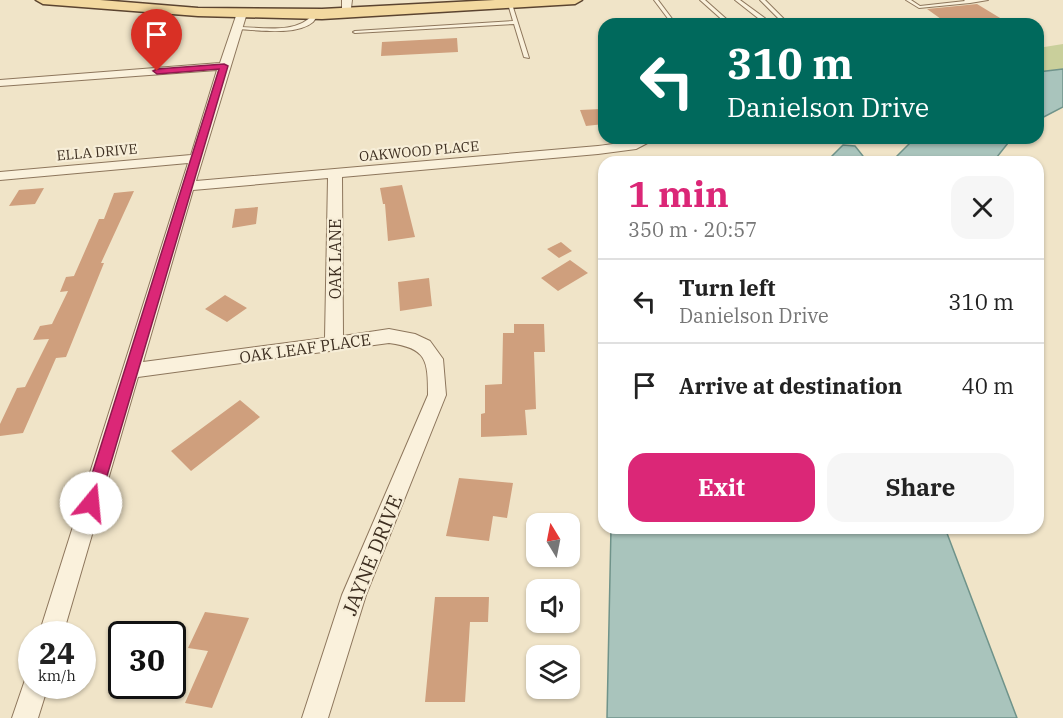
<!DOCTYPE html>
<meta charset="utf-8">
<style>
body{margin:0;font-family:"IBM Plex Serif",serif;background:#f6f6f6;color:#222;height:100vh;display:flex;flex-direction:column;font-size:22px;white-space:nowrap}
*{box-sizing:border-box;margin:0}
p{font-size:20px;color:#767676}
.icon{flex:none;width:33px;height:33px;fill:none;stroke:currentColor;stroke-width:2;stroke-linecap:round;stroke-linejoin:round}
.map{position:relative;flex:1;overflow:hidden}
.details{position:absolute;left:598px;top:156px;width:446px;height:378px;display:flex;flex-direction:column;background:#fff;border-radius:18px;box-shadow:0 2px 4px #0004}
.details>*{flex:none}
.banner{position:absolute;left:598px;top:18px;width:446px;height:126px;border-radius:18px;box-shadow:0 2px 4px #0004;background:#00695c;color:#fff;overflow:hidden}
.needle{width:39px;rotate:350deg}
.fabs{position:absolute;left:526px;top:513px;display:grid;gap:12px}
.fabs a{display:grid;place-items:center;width:54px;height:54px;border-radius:12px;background:#fff;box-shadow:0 2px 4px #0004;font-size:30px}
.speed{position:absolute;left:18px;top:621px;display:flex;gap:12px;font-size:30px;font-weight:700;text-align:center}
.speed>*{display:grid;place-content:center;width:78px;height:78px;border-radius:50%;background:#fff;box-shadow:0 2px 4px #0004;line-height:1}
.speed small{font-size:15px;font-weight:400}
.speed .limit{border:3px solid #111;border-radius:9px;background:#fff;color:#111}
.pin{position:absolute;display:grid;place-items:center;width:51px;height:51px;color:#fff;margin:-62px -26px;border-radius:50% 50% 50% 0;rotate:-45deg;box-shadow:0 0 6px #0007}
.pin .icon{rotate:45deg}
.me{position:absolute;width:66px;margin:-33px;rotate:17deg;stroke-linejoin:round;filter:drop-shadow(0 0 4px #0008)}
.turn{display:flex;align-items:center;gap:21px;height:126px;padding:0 30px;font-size:27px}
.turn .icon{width:78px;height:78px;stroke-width:2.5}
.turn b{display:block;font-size:42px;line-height:51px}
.round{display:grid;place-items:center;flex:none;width:63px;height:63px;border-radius:18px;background:#f6f6f6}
.overview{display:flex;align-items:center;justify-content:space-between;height:102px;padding:0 30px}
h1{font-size:36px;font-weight:700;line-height:45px;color:#db2777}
.button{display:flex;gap:12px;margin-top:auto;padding:12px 30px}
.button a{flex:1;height:69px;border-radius:18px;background:#db2777;color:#fff;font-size:24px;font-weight:700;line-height:69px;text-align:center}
.button a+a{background:#f6f6f6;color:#222}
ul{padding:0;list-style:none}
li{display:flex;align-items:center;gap:18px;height:84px;padding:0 30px;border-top:2px solid #e0e0e0}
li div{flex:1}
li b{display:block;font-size:22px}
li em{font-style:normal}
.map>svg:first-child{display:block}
.green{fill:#c9cf9b}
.water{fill:#a9c4bc;stroke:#6f938a;stroke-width:1.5}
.building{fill:#cf9f7d}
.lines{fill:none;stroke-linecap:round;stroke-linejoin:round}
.service-casing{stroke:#8d765c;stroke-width:2}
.minor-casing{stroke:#8d765c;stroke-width:2}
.primary-casing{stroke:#5b4430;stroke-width:3}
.service{fill:#faf1dc;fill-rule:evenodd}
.minor{fill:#faf1dc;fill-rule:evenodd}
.primary{fill:#f3d9a0;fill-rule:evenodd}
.route{fill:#db2777;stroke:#8e194d;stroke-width:1.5}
.labels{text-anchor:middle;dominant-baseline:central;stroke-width:4.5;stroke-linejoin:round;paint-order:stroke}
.far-street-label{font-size:14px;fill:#3d2e20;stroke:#f7eed8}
.street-label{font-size:16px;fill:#3d2e20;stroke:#f7eed8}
.near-street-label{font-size:20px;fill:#3d2e20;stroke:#f7eed8}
</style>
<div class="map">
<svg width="1063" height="718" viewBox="0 0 1063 718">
<rect width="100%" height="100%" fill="#f0e4c8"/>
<path class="green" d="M1063,44V69L1038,72V48Z"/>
<path class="water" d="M1063,69V107L1038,120V72Z
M915,138H1012L993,162H891Z
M843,145L855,146L863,156L864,162H826Z
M611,528H945L1017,718H607Z"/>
<path class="building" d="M977,4L1010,24H948L927,9Z
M457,38L458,52L381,56L382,42Z
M601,109L604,124L586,126L580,110Z
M402,185L415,237L388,241L385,204H383L380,188Z
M44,188L35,204L9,206L19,190Z
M134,191L101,263H104L66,357L56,358L23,433L0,436V424L17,388L25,387L49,339L33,340L40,326L52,324L68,291L60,292L66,277L74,276L99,219H104L114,193Z
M258,207L256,224L232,228L235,209Z
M561,242L572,251L559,258L547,249Z
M570,260L588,273L558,291L541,278Z
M429,278L432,306L400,311L398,282Z
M225,295L247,308L227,322L205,309Z
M514,324H544L545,352H534L536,409L525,410L527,435L481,437V414L485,413V385L502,384L503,333H514Z
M240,400L260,417L191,471L171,451Z
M459,478L513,483L507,518L493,516L489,541L446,536Z
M435,597H489L488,622H470L465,702H425Z
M205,612L249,618L212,708L185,703L208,651L188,648Z"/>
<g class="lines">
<g class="service-casing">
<path id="service" d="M654,0H658L676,24H672Z
M700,0H705L732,24H727Z
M735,0H740L766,19H779L760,0H765L785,20L783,21L763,22Z
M906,0H911L920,6L965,1L964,0H988L970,3L919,8Z
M510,3L512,4L529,58L524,57L514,24L355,33L353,32L355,31L513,21L508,4Z
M314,13L318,14C316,17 315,20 313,22C297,36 257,30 237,29L235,28L237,27C262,27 298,35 314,13Z"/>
</g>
<g class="minor-casing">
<path id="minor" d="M342,0H352L350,16L342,14Z
M242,10L247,13L196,181L598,146C618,144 637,138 657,138L636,149L598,154L342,177L343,336L389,329L415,334L430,341L443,359L446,395L366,595L328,718H302L342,595L428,395C428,360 427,348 389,343L138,377L63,634H39L188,163L0,180V172L191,155L217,70L0,86V80L220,63L237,13ZM328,178L325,338L143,362L193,190Z
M32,674V686H48L38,718H12L26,677Z"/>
</g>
<g class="primary-casing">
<path id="primary" d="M36,0H100L198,8L322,9L495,0H582L575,4L322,19L198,16L43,4Z"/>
</g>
<use href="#service" class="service"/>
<use href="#minor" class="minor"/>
<use href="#primary" class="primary"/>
</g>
<path class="route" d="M224,64L228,66L99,503L97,508L91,510L85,508L83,503L219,69L157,74L153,71L157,69Z"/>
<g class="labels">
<g class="far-street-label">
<text transform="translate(419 151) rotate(-5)">OAKWOOD PLACE</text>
<text transform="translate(97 152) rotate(-5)">ELLA DRIVE</text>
</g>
<g class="street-label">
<text transform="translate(335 259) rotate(-90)">OAK LANE</text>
<text transform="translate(305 348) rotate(-8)">OAK LEAF PLACE</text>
</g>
<g class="near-street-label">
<text transform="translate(372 555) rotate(-68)">JAYNE DRIVE</text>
</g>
</g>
</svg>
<div class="fabs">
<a><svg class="needle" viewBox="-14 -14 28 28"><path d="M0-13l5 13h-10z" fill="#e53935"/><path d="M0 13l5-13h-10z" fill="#767676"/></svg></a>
<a><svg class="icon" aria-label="sound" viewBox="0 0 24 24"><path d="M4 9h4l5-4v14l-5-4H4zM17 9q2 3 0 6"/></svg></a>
<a><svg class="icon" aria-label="layers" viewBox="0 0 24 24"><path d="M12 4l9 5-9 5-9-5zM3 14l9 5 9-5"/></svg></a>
</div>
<div class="speed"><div>24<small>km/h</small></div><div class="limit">30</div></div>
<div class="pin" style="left:157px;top:71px;background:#d93025"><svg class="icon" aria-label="arrive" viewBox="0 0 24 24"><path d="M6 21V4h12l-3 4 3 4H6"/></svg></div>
<svg class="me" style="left:91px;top:503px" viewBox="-20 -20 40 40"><circle r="19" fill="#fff"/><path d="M0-13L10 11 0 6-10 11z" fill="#db2777"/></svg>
<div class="banner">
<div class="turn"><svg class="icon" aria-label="left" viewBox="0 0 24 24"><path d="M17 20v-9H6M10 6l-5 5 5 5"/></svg><div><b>310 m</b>Danielson Drive</div></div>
</div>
<section class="details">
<div class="overview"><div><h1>1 min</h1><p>350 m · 20:57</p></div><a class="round"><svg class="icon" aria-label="close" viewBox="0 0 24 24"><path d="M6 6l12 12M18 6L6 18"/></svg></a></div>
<ul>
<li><svg class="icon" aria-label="left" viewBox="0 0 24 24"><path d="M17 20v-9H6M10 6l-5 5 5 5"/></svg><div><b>Turn left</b><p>Danielson Drive</p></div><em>310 m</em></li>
<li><svg class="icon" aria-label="arrive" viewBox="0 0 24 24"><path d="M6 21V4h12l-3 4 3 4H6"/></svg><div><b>Arrive at destination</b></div><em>40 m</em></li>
</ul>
<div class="button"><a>Exit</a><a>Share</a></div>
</section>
</div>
